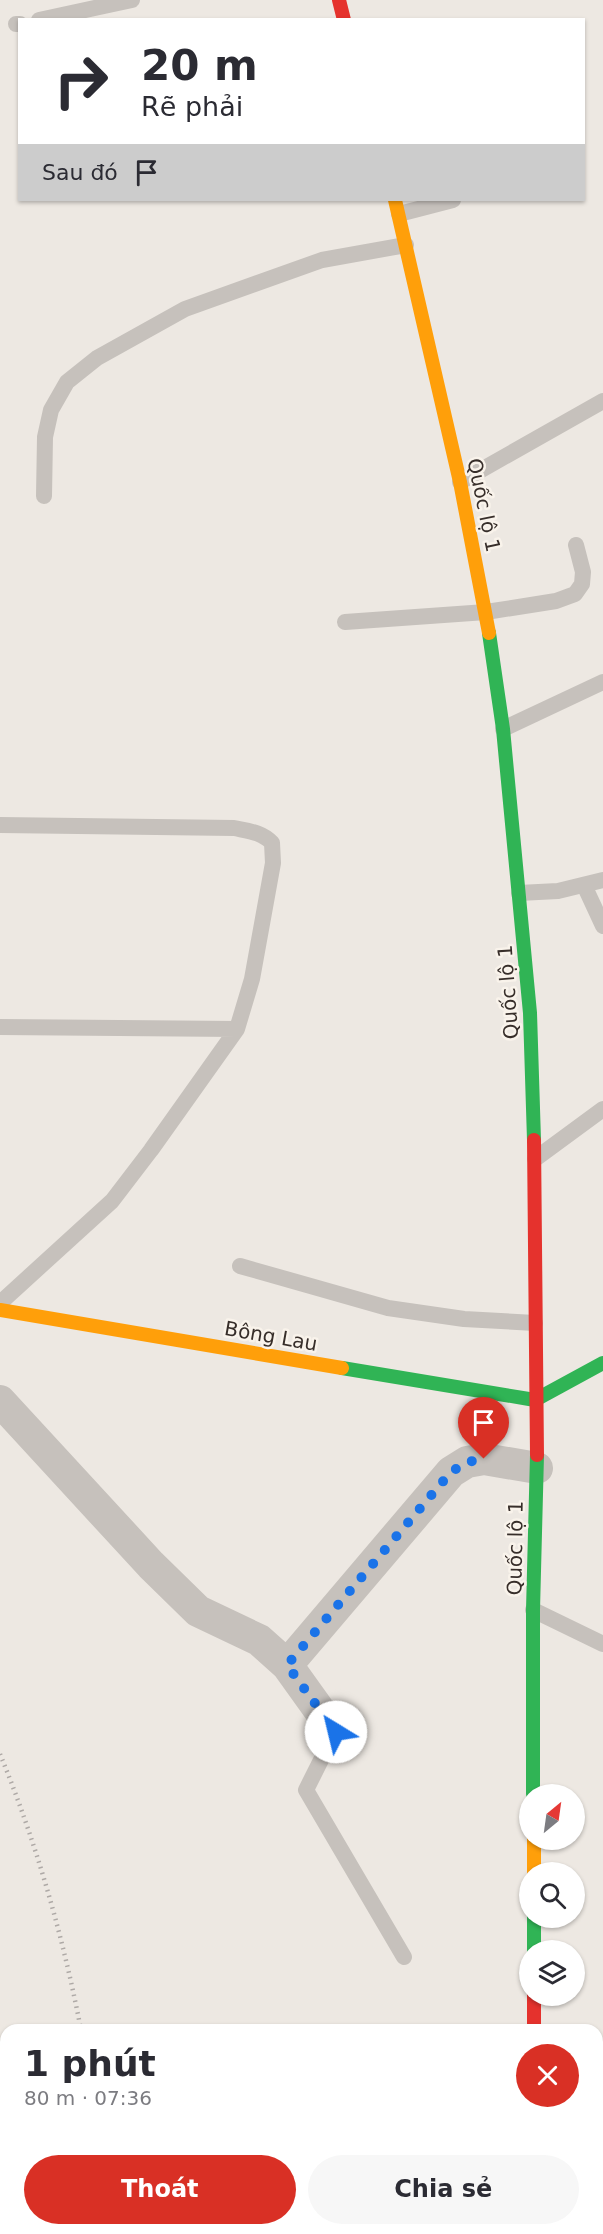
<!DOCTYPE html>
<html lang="vi">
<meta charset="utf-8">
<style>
body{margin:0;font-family:"DejaVu Sans",sans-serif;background:#f7f7f7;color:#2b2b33;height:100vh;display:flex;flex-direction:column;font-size:22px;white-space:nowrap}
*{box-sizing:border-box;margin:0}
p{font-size:20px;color:#7c7c81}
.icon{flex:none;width:33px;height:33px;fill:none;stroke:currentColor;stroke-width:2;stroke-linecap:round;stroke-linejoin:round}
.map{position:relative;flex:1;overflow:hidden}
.panel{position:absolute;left:0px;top:2024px;width:603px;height:212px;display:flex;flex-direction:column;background:#fff;border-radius:18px 18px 0 0;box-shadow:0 2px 4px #0004}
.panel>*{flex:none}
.guide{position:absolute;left:18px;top:18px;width:567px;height:183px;border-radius:0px;box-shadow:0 2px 4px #0004;background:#fff;color:#2b2b33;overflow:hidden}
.needle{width:39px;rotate:29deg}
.fabs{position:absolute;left:519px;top:1784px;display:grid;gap:12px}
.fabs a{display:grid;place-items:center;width:66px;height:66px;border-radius:50%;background:#fff;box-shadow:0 2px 4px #0004;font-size:30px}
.pin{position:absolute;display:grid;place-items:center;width:51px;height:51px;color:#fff;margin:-62px -26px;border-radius:50% 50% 50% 0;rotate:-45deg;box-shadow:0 0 6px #0007}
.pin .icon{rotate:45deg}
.me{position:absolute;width:66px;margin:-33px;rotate:324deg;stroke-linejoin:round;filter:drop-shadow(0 0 4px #0008)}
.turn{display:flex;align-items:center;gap:21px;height:126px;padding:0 24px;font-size:27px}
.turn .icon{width:78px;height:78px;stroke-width:2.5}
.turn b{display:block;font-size:42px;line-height:51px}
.then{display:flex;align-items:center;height:57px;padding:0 24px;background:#0003;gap:12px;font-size:22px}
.round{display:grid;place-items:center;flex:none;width:63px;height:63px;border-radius:32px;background:#f7f7f7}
.head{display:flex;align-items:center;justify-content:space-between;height:102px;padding:0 24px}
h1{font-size:36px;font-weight:700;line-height:45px}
.action{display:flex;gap:12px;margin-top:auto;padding:12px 24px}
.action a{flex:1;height:69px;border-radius:36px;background:#d93025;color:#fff;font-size:24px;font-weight:700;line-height:69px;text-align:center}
.action a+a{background:#f7f7f7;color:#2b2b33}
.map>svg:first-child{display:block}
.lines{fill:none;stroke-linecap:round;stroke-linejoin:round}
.lane{stroke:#c6c1bc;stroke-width:16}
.street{stroke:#c6c1bc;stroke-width:32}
.fast{stroke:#30b455;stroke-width:14}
.slow{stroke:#ff9f0a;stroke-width:14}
.jam{stroke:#e5322d;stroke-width:14}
.rail{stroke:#aea9a6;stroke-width:4.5;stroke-dasharray:1.5 4.5;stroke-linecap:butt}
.route{stroke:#1a73e8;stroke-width:10;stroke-dasharray:0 18}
.labels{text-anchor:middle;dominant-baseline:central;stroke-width:5;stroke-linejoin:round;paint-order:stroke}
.street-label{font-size:20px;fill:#372e2a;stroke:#f9f3eb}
</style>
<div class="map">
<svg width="603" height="2234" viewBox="0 0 603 2234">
<rect width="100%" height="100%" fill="#ede8e2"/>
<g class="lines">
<path class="lane" d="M39,20L132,0
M16,24H20
M399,214L453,200
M460,482L603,401
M44,496L45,437L51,410L67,382L97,358L185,309L322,260L406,245
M345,622L486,612L556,601L575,594L582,584L583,572L576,545
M503,729L603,682
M0,825L234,828C248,831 262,832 272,843L273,863L252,979L237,1029L151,1150L112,1201L0,1303
M584,885L603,926
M519,893L558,891L603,880
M0,1027L237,1029
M535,1159L603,1109
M240,1266L388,1308L464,1319L535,1323
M533,1610L603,1644
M335,1732L306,1790L404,1957
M457,2234L470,2229"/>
<path class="street" d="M0,1401L151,1565L198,1611L259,1640L287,1665L335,1732
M287,1665L451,1472L467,1462L484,1459L537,1468"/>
<path class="fast" d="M489,633L503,729L530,1013L534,1140
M342,1368L535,1400L603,1363
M533,1794V1610L537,1455
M534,1917V1950
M534,2229V2234"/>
<path class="slow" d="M395,200L460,482L489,633
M0,1310L342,1368
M534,1839V1872"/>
<path class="jam" d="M339,0L344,20
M534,1140L537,1455
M534,1995V2030"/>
<path class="rail" d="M0,1754C36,1842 63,1936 81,2030
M119,2229V2234"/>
</g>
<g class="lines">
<path class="route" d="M336,1732L287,1665L451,1472L467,1462L484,1459"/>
</g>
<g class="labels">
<g class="street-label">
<text transform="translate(484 505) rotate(78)">Quốc lộ 1</text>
<text transform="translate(508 992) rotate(-94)">Quốc lộ 1</text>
<text transform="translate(271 1336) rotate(10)">Bông Lau</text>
<text transform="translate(515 1548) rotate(-89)">Quốc lộ 1</text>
</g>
</g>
</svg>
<div class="fabs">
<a><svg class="needle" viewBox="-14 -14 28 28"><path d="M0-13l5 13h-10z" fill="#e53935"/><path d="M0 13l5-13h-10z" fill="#7c7c81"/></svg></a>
<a><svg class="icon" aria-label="search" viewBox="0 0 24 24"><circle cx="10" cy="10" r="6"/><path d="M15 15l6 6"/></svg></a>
<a><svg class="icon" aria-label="layers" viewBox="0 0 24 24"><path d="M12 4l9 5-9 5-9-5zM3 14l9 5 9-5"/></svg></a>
</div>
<div class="pin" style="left:484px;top:1459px;background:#d93025"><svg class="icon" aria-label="arrive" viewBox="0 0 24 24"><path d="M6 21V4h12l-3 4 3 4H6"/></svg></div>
<svg class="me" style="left:336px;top:1732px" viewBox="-20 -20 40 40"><circle r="19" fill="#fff"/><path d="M0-13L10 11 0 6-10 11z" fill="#1a73e8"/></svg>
<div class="guide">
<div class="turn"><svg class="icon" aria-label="right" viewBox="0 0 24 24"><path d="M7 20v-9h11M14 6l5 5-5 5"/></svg><div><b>20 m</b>Rẽ phải</div></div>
<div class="then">Sau đó<svg class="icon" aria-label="arrive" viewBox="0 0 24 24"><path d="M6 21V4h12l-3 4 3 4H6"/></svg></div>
</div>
<section class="panel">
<div class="head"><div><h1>1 phút</h1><p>80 m · 07:36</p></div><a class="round" style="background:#d93025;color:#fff"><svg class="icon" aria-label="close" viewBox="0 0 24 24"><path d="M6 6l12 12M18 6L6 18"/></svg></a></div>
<div class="action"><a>Thoát</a><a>Chia sẻ</a></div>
</section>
</div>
